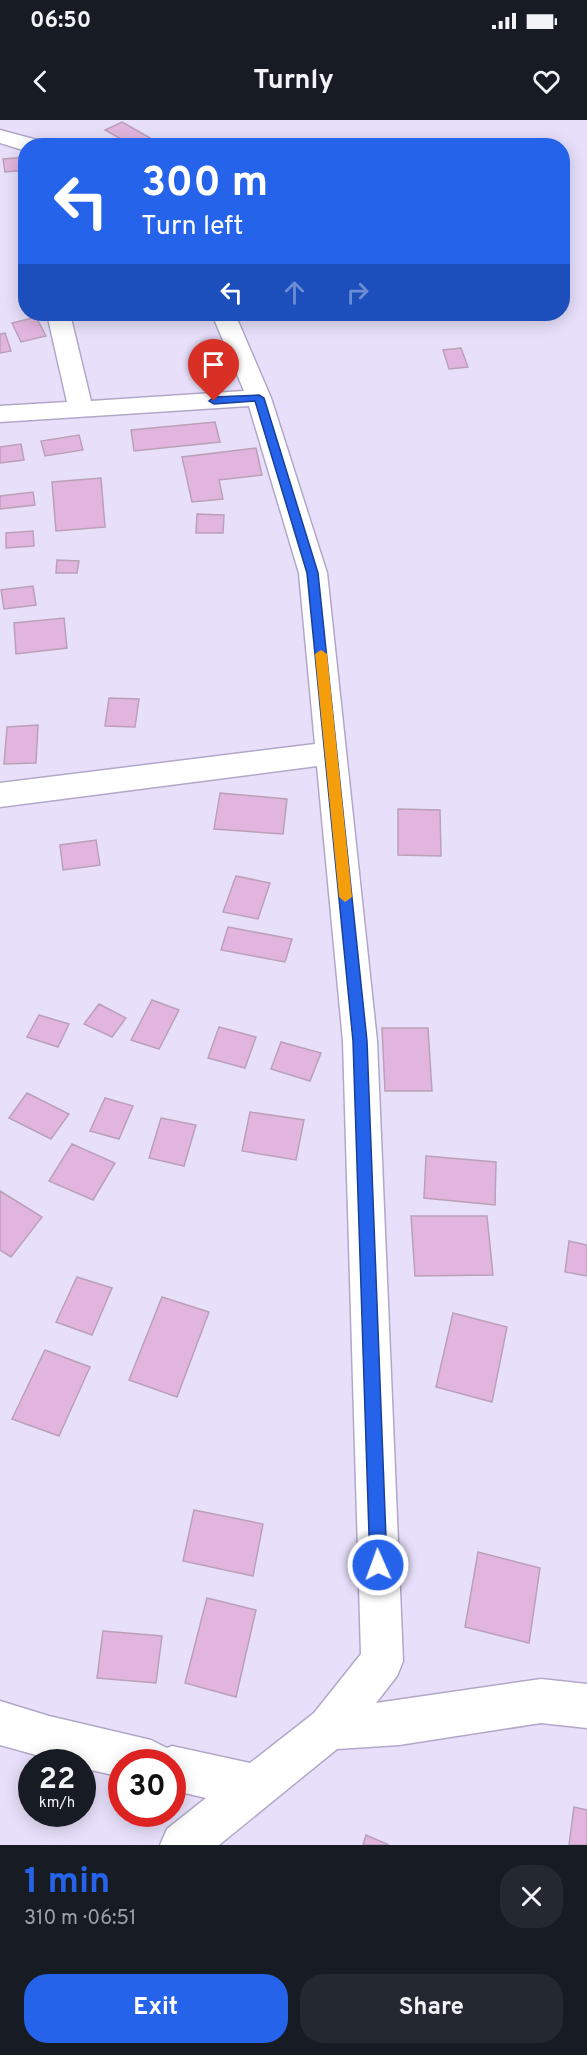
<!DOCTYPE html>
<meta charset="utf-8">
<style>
body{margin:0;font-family:Overpass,sans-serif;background:#242831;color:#f1f3f6;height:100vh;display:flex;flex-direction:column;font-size:22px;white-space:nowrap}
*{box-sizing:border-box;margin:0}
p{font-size:20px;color:#9ea1a6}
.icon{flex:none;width:33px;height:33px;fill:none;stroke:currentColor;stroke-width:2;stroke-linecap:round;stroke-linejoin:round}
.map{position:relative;height:1725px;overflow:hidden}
.side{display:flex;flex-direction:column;background:#171b24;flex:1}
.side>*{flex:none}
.guide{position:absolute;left:18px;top:18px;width:552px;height:183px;border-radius:24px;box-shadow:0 3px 15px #0003;background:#2563eb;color:#fff;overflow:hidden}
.speed{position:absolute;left:18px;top:1629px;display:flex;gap:12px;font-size:30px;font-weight:700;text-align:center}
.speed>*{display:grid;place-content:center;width:78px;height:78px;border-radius:50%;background:#171b24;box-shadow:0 3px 15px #0003;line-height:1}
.speed small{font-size:15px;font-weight:400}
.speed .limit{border:9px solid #d22;background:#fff;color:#111}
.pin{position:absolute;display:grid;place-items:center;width:51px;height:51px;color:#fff;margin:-62px -26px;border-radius:50% 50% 50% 0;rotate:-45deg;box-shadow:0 0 6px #0007}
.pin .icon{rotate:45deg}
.me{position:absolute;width:66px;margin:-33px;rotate:358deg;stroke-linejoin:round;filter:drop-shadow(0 0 4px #0008)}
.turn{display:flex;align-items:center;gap:21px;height:126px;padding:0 24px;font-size:27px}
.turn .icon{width:78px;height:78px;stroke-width:2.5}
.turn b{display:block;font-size:42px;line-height:51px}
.lanes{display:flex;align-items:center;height:57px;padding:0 24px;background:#0003;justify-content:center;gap:30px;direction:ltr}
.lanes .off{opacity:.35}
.round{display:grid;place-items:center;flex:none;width:63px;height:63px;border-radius:24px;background:#242831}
.headline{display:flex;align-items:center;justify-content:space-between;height:102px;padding:0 24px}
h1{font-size:36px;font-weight:700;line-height:45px;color:#2563eb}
.primary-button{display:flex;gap:12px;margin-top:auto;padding:12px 24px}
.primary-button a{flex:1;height:69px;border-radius:24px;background:#2563eb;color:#fff;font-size:24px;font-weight:700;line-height:69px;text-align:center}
.primary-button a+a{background:#242831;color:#f1f3f6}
.status{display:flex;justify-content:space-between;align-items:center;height:42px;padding:0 30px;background:#171b24;direction:ltr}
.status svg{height:16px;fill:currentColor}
header{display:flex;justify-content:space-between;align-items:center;height:78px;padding:0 24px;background:#171b24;font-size:27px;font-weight:700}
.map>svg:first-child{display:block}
.building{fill:#e2b5de;stroke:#bba0b9;stroke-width:1.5}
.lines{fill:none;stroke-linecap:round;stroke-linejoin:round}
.minor-casing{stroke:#b1a8c8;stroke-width:3}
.minor{fill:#fff;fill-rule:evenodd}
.route{fill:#2563eb;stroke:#184099;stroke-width:1.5}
.slow{fill:#f59e0b}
</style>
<div class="status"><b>06:50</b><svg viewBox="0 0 49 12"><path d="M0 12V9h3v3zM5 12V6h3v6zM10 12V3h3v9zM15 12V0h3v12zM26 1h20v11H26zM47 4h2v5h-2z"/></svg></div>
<header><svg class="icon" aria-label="back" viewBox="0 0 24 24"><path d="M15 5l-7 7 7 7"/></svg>Turnly<svg class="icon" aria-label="heart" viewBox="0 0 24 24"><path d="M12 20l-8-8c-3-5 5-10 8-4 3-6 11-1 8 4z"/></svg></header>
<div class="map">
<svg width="587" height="1725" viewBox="0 0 587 1725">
<rect width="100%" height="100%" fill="#e8e0fb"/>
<path class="building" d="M122,2L152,19L133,26L105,10Z
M26,37V50L5,52L3,39Z
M36,197L46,216L21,222L12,203Z
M5,213L11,231L0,233V214Z
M461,228L468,247L449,249L443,230Z
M215,302L220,322L134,331L131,310Z
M79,315L83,330L45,336L41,321Z
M21,324L24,340L0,343V327Z
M256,328L262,355L219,360L223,379L192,382L182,337Z
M101,358L105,407L56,411L52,362Z
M33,372L35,385L0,389V376Z
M197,394L224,395L223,413H196Z
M33,411L34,426L6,428V413Z
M57,440L79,441L77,453H56Z
M33,466L36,485L4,489L1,470Z
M64,498L67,528L16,534L14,503Z
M109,578L139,579L135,607L105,606Z
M38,605L36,643L4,644L7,607Z
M220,673L287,679L283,714L214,709Z
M398,689L440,690L441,736L398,735Z
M96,720L100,745L63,750L60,725Z
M236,756L270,763L258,799L223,792Z
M228,807L292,819L285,842L221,830Z
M152,880L179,890L159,929L131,920Z
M99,884L126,898L112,917L84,904Z
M39,895L69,904L58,927L27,917Z
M219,907L256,917L245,948L208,938Z
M382,908H428L432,971H385Z
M281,922L321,933L310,961L271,949Z
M27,973L69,994L51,1019L9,998Z
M105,978L133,986L119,1019L90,1011Z
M250,992L304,1000L296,1040L242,1031Z
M161,998L196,1005L184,1046L149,1038Z
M72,1024L115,1043L93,1080L49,1061Z
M426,1036L496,1042L495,1085L424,1078Z
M0,1071L42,1097L11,1137L0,1130Z
M411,1096H487L493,1155L415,1156Z
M569,1121L587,1125V1156L565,1152Z
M77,1157L112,1168L92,1215L56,1202Z
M162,1177L209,1192L177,1277L129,1260Z
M453,1193L507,1207L492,1282L436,1267Z
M45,1230L90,1247L59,1316L12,1299Z
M194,1390L263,1404L253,1456L183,1441Z
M478,1432L540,1448L529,1523L465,1507Z
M207,1478L256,1490L236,1577L185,1563Z
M103,1511L162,1516L156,1563L97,1558Z
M574,1687L587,1690V1725H569Z
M366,1715L389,1725H363Z"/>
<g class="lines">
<g class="minor-casing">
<path id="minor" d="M0,10L41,21L43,26H26V31L0,23Z
M47,194H70L91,281L244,271L212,194H235L271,278L327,453L377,921L403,1541L397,1556L376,1583L541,1559L587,1564V1608L541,1603L399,1625L337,1629L219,1725H160L167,1709L206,1678L172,1670V1642H122V1657L82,1648V1642H61L0,1625V1581L49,1596L151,1620L167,1628L172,1626L250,1643L314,1593L361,1534L343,921L317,646L0,687V663L315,624L299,453L249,286L0,302V286L67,282Z"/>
</g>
<use href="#minor" class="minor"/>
</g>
<path class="route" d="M259,275L264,278L318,453L367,921L387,1445L384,1451L378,1454L372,1451L370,1445L353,921L307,453L255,281L214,284L209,281L214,277Z"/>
<path class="slow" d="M321,530L327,534L352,777L345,782L339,777L315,534Z"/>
</svg>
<div class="speed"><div>22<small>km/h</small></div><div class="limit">30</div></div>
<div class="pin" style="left:214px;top:281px;background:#d93025"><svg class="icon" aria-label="arrive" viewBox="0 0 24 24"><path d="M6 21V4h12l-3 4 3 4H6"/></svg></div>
<svg class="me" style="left:378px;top:1445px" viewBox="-20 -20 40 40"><circle r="17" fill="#2563eb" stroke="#fff" stroke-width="3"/><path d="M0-11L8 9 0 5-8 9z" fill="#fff"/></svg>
<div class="guide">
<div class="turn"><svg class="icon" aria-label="left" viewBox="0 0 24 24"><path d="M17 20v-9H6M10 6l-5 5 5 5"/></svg><div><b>300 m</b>Turn left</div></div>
<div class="lanes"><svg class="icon" aria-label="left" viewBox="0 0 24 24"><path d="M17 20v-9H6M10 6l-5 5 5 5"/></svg><svg class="icon off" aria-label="ahead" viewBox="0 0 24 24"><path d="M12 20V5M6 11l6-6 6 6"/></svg><svg class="icon off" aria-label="right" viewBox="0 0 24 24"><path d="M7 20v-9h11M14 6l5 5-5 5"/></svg></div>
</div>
</div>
<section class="side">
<div class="headline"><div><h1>1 min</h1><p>310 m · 06:51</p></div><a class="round"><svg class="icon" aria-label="close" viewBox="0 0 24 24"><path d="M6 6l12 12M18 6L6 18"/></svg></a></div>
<div class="primary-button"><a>Exit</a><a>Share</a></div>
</section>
